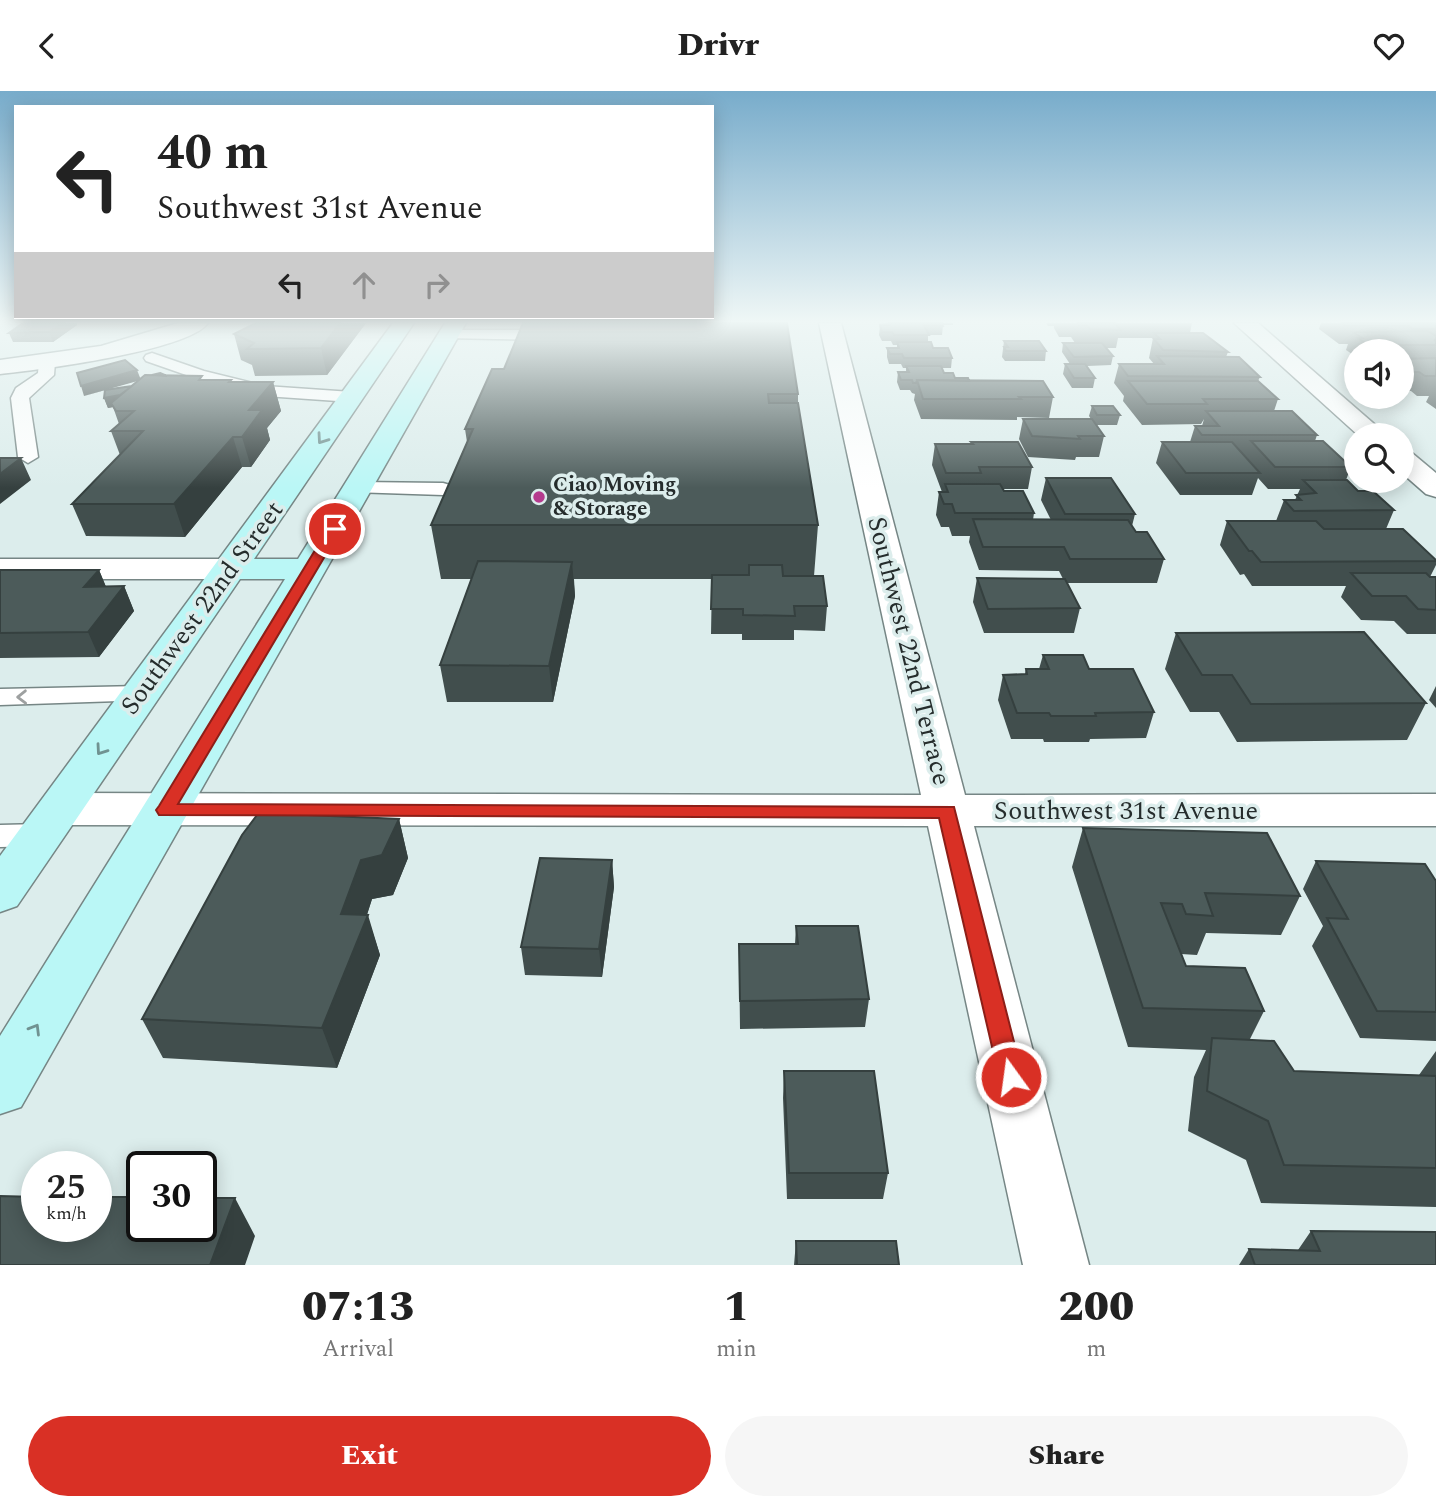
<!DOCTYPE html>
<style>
body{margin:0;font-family:Spectral,serif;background:#f6f6f6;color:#222;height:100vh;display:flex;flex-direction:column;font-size:26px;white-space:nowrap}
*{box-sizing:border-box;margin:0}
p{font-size:23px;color:#767676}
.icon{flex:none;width:38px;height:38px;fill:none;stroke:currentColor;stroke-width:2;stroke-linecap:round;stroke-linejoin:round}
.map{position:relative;height:1174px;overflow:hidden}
.details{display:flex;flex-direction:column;background:#fff;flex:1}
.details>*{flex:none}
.top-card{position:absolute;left:14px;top:14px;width:700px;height:214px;border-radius:0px;box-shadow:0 4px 18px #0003;background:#fff;color:#222;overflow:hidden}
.fabs{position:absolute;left:1344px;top:248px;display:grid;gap:14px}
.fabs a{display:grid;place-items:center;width:70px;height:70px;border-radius:50%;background:#fff;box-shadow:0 4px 18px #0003;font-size:35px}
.speed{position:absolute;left:21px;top:1060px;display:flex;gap:14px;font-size:35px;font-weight:700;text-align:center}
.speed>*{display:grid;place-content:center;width:91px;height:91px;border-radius:50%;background:#fff;box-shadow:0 4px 18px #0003;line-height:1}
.speed small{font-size:18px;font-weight:400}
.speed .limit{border:4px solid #111;border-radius:10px;background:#fff;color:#111}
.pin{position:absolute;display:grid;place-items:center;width:60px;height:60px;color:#fff;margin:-30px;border:4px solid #fff;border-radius:50%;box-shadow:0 2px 7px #0007}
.me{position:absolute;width:77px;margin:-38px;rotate:346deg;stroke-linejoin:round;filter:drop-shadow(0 0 5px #0008)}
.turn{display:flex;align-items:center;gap:24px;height:147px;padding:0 28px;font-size:32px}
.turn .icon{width:91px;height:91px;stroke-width:2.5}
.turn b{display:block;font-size:49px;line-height:60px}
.lanes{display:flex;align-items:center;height:66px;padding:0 28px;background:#0003;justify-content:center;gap:35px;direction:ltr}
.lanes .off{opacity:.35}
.eta{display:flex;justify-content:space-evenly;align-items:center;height:119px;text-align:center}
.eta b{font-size:42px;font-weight:800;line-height:49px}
.button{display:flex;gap:14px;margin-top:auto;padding:14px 28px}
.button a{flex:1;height:80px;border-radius:42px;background:#d93025;color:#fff;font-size:28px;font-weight:800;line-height:80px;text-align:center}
.button a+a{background:#f6f6f6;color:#222}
header{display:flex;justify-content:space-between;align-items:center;height:91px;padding:0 28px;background:#fff;font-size:32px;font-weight:800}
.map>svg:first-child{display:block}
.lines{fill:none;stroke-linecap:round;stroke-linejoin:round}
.service-casing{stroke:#768685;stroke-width:3}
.minor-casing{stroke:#768685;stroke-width:3}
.secondary-casing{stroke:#768685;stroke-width:3}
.service{fill:#fff;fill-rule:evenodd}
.minor{fill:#fff;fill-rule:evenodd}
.secondary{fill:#baf7f6;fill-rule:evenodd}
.wall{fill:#414e4d;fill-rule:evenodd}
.shaded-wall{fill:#35403f}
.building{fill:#4c5b5a;stroke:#35403f;stroke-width:2}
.oneway{stroke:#709291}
.oneway2{stroke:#9da0a0}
.route{fill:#d93025;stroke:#8d1f18;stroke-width:2}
.poi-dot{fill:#b53b8e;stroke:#dcedec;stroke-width:2.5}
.labels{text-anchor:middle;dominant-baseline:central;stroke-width:7;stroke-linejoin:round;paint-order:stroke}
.far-poi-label{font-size:21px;font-weight:bold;fill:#252c2c;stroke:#dcedec;text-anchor:start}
.street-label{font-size:26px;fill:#252c2c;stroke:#dcedec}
</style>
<header><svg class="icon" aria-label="back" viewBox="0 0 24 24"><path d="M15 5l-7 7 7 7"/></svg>Drivr<svg class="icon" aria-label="heart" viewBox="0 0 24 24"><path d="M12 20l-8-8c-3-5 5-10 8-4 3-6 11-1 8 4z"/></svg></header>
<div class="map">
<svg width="1436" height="1174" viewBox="0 0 1436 1174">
<rect width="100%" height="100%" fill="#dcedec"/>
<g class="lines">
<g class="service-casing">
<path id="service" d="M449,239H553L561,244L553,249L444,247L441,244Z
M152,262L204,280L265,295L352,301L361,306L352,311L265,305L192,286L146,270L144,267L146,264Z
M47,266L55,271L54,284L29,307L38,366L28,372L18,366L11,307L16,297L38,282L39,271Z
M359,391L443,392L450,394L453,398L450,402L443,404L352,401L349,397L352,393Z
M140,595L149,597L153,603L149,609L0,614V598Z
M41,733L52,736L57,744L52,752L41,755L0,756V734Z"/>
</g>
<g class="minor-casing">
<path id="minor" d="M178,232H208C188,260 38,279 0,283V269L101,255Z
M819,232H841L965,704L1436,703V735H974L1089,1174H1023L928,735L60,734L44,729L38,718L44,707L60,702L921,704Z
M1234,232H1258L1388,345H1359Z
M1402,360L1412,362L1436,382V406L1426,403L1402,382Z
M0,468H229L241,471L246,478L241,485L229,488H0Z"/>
</g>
<g class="secondary-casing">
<path id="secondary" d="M393,232H414L254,468H298L445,232H466L21,1016L0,1023V945L285,488H240L17,815L0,821V765Z"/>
</g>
<use href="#service" class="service"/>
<use href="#minor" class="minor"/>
<use href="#secondary" class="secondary"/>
</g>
<path class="wall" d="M366,232L327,284L255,285L252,274L241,269L234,243Z
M878,232H953V234H943L942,244H928V251L933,257L952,267L951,277H942L944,282L955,287L1053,306L1049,327L1017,326V329L921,328L914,309L915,303L912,302L910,299H900L897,291L898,281H906V277H903L901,273H889L887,266V257H897V254H893L891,250H882L879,244L880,234H887V233Z
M1046,232H1192L1190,242L1228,261L1226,266L1260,286L1258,290L1278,308L1274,320L1317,344L1315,350L1351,376L1346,389L1358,400L1394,419L1386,438L1436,469V474L1430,486H1436V543H1407L1394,530L1361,529L1341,506L1346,495H1252L1244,483L1240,484L1220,454L1227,430H1276L1284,409H1295L1300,398H1268L1258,387L1252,404H1180L1156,372L1162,351H1190L1195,335H1202L1204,328L1201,333L1142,334L1123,310L1124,305L1114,292L1119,273H1154L1149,267L1153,247H1118L1116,257H1106L1113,265L1111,274L1087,275L1095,287L1093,297H1072L1063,283L1065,273H1070L1062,261L1063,252H1075L1071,246H1059L1054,237V235H1048Z
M1321,232H1436V318L1426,311L1429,305H1417L1411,300H1404L1402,299V261H1356V269L1351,265L1352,263L1346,259L1348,253H1339L1319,238Z
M77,234L53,251H13L9,242Z
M1004,250L1046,260L1045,270H1005L1002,266Z
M492,278L798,303V312L818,434L814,485L827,515L825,540L794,539V549H742V543H711L712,488H574L575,505L553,611H447L440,574L472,488H441L431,434L467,351L465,338Z
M167,285L203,289H231L232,291H273L281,320L267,337L270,349L251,376H242L185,446L86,445L72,413L120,364L111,340L119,333L113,316L108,317L104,307L105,299L84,305L140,288ZM139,289L132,295L107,298Z
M1092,315L1120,324L1117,334H1097L1104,345L1099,366H1076L1075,369L1028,366L1019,348L1023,328H1091L1089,325Z
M971,351L1032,376L1028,398H1003L1034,422L1033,429H1051L1041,409L1046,387L1135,423L1132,435L1136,441L1164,468L1157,492H1067L1080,517L1074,542H984L973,511L977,487L1063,488L1059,480L979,479L969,451L970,445H952L949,436H941L936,424L939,401H942L932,374L935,353H971Z
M0,479H99L106,496L124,495L134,520L99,566L0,567Z
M1176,542L1426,612L1407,649L1237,651L1219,621H1190L1165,578Z
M1043,564L1089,578L1154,621L1146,647L1090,648L1089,651H1044L1043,648H1011L998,609L1003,584L1025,583L1026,578H1039Z
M1436,595V617L1429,609Z
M313,714L316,725L399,728L408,767L393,804L372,808L367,824L380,864L337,977L163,967L142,928Z
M1083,737L1300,805L1281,844L1206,842L1197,864L1181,863L1186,875L1264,920L1250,948L1294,980L1419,984L1436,960V1116L1261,1112L1246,1069L1188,1040L1194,986L1206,959L1128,956L1072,776Z
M612,769L614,796L602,886L525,884L521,856Z
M1316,770L1436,790V950L1360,947L1312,855L1323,835L1303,798Z
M796,835L869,908L865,936L740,938L739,853H795Z
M784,980L888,1082L883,1108H787L783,1007Z
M1311,1140L1436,1174H1239L1249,1158L1298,1159Z
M796,1150L899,1174H794Z"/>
<path class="shaded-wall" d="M63,232H77V234L53,251L49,241Z
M340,232H366L327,284L321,257Z
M137,279L141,289L84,305L81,295Z
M273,291L281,320L267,337L270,349L251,376L242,346L249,319Z
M142,301L111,312L113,316L108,317L104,307Z
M233,346L242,376L185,446L174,413Z
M21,367L31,389L0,413V383Z
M572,471L575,505L553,611L549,575Z
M99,479L109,503L84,496Z
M124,495L134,520L99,566L88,541Z
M313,714L325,753L309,724Z
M399,728L408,767L393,804L372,808L361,841L368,824L380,864L337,977L322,937L341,823L361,769Z
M612,769L614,796L602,886L599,858Z
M235,1107L255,1145L245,1174H210Z"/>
<path class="building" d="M23,232H63L49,241L9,242Z
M256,232H340L321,257L247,258L254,252L234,243Z
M523,232H787L798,303H768L769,312H798L818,434H431L473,338H465L492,278H504Z
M889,232H942L943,235L924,234L929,244H894L892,241H882L880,234H890Z
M1078,232H1115L1120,239L1090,238L1087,234H1079Z
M1342,232H1436V238H1413L1409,235H1345Z
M1428,240L1436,245V249H1434L1436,250V254H1368L1358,247H1362L1353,241Z
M1154,242H1203L1228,261L1163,259L1154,248H1160Z
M1004,250H1039L1046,260H1006L1004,256H1008Z
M897,251H931L933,257H948L952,267H904L902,263H890L887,257H899Z
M1063,252H1102L1113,265L1074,266Z
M1157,265L1239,266L1260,286L1128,285L1119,273H1164Z
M1436,267V285H1425L1419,281H1412L1402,274V272H1408L1402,268Z
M125,269L137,279L81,295L77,282Z
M1065,273H1085L1095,287H1074Z
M906,275H941L944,282H953L955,287H968L969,290L917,289L916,292H913L912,289H901L898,281H909Z
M160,282L167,285L152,284Z
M145,284L202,285L199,289H231L229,291H273L249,319H262L242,346H233L174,413H72L143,340H111L134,320H116L111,312Z
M917,289L1043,290L1053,306H1019L1021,308H923Z
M1128,290H1258L1278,308H1203L1207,313H1147Z
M132,295L120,304L104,307L105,299Z
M1092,315H1113L1120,324H1097Z
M1206,320H1292L1317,344H1202L1195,335H1219Z
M1023,328H1092L1104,345H1078L1080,348L1032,345Z
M1251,350H1323L1351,376H1275Z
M971,351H1018L1032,376H979L981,382H946L935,353H973Z
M1162,351H1232L1260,382H1186Z
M0,367H21L0,383Z
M1046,387H1111L1135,423H1065Z
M1303,389H1347L1358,400H1373L1394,419L1294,420L1284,409H1301L1296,404L1316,402Z
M945,393H1000L1004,400H1023L1034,422H955L952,413H944L939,401H948Z
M973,428L1128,429L1136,441H1147L1164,468H1070L1064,456H983Z
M1227,430H1316L1324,438H1403L1436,469V470L1261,471L1252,460H1249Z
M478,470L572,471L549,575L440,574Z
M749,474H782L783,485H823L827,515H794L795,525L743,524V518H711L712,484H749Z
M0,479H99L84,496L124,495L88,541L0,542Z
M1351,482H1426L1430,486H1436V519L1418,518L1406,505H1372Z
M977,487L1065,488L1080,517L988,518Z
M1364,541L1426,612L1251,613L1232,584H1202L1176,542Z
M1043,564H1083L1089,578H1133L1154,621L1095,622L1096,625H1051L1049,622H1017L1003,584L1027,583L1026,578H1049Z
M313,714L309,724L399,728L382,764L361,769L341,823L368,824L322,937L142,928L242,744L257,724L281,716Z
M1083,737L1267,742L1300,805L1205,802L1213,825L1186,823L1182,813L1161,812L1186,875L1245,877L1264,920L1143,917Z
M540,767L612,769L599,858L521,856Z
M1316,770L1425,773L1436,790V921L1377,920L1327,827L1348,828Z
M796,835H858L869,908L740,910L739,853H798Z
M1212,947L1274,950L1294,980L1436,985V1077L1284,1074L1268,1030L1207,1000Z
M784,980H874L888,1082H789Z
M0,1105L37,1106V1136H96V1106H142V1136H201V1107H235L210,1174H0Z
M1311,1140L1436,1141V1174H1255L1249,1158L1320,1160Z
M796,1150H896L899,1174H797Z"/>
<defs><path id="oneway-chevron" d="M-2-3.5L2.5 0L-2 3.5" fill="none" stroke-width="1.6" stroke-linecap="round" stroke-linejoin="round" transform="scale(1.75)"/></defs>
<g class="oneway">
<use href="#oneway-chevron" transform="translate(322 348) rotate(125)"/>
<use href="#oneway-chevron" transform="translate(101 659) rotate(125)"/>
<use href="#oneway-chevron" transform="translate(35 938) rotate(-59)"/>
</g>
<use class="oneway2" href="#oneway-chevron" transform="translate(22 606) rotate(179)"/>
<linearGradient id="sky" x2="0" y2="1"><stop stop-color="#78accb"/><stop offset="0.58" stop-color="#eff7f6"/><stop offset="1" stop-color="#eff7f6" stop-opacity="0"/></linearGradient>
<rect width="1436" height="397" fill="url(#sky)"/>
<path class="route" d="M335,434L341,438L178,713L954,716L1023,986L1020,994L1011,997L1003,994L999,986L939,727L159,724L156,719L159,715L328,438Z"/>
<circle class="poi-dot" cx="539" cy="406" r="7"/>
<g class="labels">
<g class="far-poi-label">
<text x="553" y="394">Ciao Moving<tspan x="553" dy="24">&amp; Storage</tspan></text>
</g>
<g class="street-label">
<text transform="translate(202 517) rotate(-54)">Southwest 22nd Street</text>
<text transform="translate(909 560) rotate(76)">Southwest 22nd Terrace</text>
<text x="1126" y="720">Southwest 31st Avenue</text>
</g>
</g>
</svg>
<div class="fabs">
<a><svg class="icon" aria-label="sound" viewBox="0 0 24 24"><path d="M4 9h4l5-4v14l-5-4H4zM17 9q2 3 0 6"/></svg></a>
<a><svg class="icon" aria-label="search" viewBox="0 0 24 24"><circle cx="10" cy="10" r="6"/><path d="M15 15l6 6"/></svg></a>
</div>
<div class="speed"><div>25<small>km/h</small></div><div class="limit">30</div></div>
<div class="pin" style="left:335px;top:438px;background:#d93025"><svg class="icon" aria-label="arrive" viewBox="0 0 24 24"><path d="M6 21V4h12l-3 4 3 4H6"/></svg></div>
<svg class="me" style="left:1011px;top:986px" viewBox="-20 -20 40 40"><circle r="17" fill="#d93025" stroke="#fff" stroke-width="3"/><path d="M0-11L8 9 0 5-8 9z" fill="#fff"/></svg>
<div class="top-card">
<div class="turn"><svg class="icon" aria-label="left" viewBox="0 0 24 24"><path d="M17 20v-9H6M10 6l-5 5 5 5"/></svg><div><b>40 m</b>Southwest 31st Avenue</div></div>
<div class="lanes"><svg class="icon" aria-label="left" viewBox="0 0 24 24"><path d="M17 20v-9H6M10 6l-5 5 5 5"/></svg><svg class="icon off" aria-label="ahead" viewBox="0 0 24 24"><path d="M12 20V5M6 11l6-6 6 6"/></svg><svg class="icon off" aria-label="right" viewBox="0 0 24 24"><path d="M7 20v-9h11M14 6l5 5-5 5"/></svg></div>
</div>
</div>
<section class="details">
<div class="eta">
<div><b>07:13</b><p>Arrival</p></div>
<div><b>1</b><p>min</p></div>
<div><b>200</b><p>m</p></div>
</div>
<div class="button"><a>Exit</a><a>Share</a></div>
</section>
